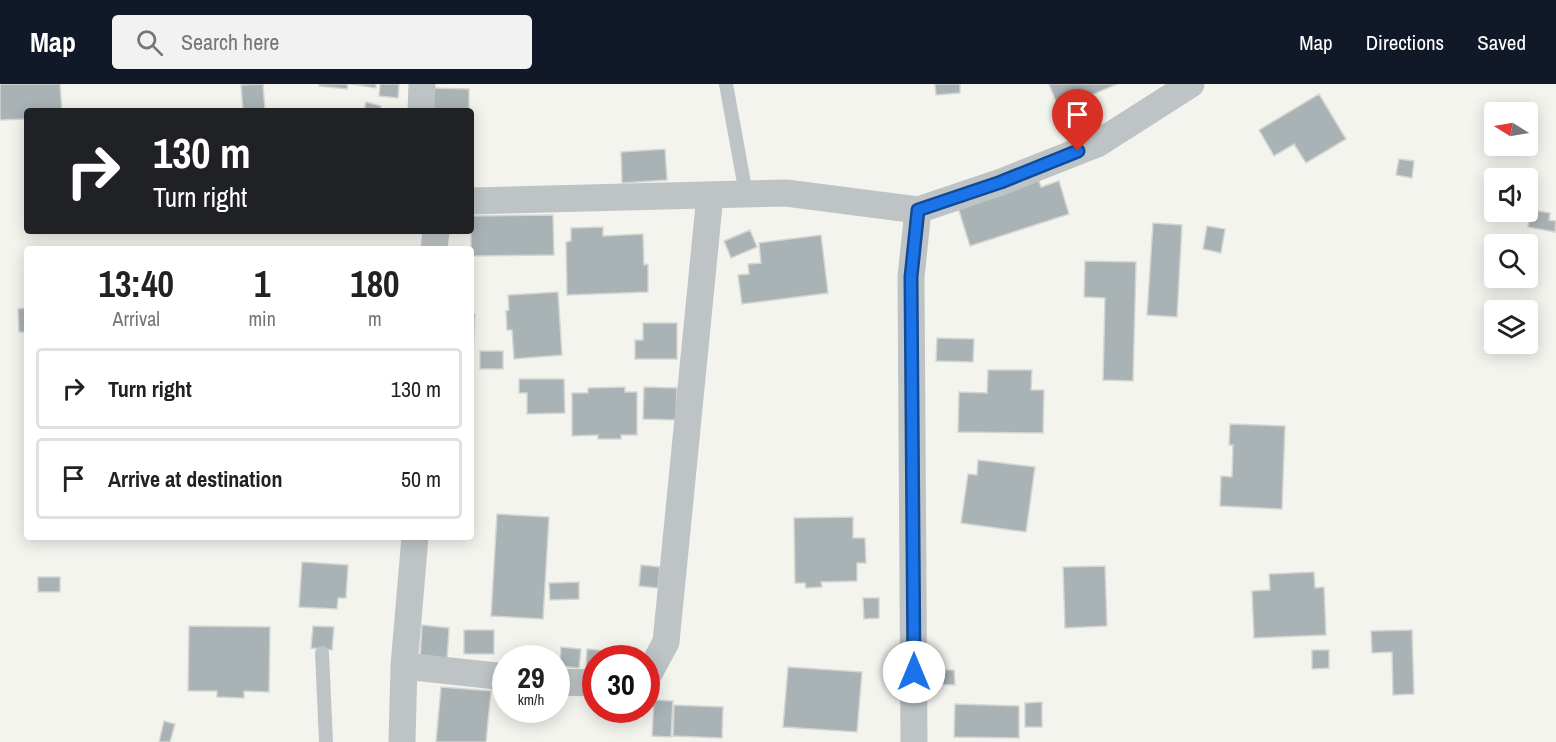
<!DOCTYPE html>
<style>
body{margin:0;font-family:"Archivo Narrow",sans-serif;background:#f2f2f2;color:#222;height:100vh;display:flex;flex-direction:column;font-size:22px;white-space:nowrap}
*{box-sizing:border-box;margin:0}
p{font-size:20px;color:#767676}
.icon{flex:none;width:33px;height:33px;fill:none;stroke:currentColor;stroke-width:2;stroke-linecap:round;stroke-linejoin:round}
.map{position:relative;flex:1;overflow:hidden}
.drawer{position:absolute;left:24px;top:162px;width:450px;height:294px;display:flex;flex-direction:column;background:#fff;border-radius:6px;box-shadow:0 3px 15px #0003}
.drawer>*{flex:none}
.top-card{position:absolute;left:24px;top:24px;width:450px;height:126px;border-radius:6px;box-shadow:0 3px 15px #0003;background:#202124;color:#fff;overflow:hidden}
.needle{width:39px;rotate:281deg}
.fabs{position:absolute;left:1484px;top:18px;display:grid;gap:12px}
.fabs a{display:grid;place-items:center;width:54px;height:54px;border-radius:6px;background:#fff;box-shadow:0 3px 15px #0003;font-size:30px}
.speed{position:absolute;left:492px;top:561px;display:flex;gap:12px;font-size:30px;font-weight:700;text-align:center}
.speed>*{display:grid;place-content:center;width:78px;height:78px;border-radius:50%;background:#fff;box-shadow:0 3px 15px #0003;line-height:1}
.speed small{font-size:15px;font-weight:400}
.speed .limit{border:9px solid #d22;background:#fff;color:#111}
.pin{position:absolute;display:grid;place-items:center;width:51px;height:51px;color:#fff;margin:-62px -26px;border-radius:50% 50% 50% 0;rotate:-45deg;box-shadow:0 0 6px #0007}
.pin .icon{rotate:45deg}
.me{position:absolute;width:66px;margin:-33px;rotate:0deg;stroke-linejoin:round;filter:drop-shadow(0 0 4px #0008)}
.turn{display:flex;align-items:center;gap:21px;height:126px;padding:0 30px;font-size:27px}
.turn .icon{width:78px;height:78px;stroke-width:2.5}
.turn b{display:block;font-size:42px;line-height:51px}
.eta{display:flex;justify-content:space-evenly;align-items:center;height:102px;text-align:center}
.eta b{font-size:36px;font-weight:700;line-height:42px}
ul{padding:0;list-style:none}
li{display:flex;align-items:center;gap:18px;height:81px;margin:0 12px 9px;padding:0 18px;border:3px solid #e0e0e0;border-radius:6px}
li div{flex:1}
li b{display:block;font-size:22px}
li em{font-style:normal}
header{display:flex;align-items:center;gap:36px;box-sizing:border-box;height:84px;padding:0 30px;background:#111827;color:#fff}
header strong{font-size:28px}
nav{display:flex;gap:33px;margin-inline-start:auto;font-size:21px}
.search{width:420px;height:54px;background:#f2f2f2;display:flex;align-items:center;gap:15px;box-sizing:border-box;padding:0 21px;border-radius:6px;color:#767676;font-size:22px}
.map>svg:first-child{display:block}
.building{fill:#a9b3b6;stroke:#d5d5d2;stroke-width:1.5}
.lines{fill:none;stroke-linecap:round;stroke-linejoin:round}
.service{stroke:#bec4c6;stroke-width:14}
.minor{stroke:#bec4c6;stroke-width:27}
.route-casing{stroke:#114b97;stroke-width:15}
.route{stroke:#1a73e8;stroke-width:10}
</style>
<header>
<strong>Map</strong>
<div class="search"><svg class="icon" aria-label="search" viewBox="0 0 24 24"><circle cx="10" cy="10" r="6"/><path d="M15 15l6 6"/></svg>Search here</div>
<nav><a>Map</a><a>Directions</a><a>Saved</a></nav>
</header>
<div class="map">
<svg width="1556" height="658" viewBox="0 0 1556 658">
<rect width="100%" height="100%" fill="#f4f4ef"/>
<path class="building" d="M0,0H60L62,27H27V35L0,36Z
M263,0L265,27H243L241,1Z
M319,0H348L347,5L319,2Z
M350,0H376V4Z
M380,0H399L398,14L379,12Z
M935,0H960V9L936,11Z
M1049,0H1117L1059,25Z
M431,4L469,5V27H431Z
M1319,10L1346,55L1306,79L1294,60L1274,72L1259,46Z
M366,18L381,22L380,27H364Z
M665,65L667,96L622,99L621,68Z
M1399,75L1414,77L1412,94L1396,91Z
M1037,91L1041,103L1059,97L1069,130L970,162L956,117Z
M1531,126L1550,129L1549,136L1556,137L1555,148L1528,143Z
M553,131L554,171L471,172V132Z
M1153,139L1182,141L1177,233L1147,231Z
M1207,142L1225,145L1221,169L1203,165Z
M603,143V152L643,150L644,181L648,180V208L567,211L566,158L571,157V144Z
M750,146L757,163L731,174L724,157Z
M821,151L828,209L742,220L738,191L749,190L748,180L761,179L759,159Z
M1085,177L1136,178L1133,297L1103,296L1105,214L1084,213Z
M558,208L562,271L514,275L512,246H507L506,227L509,226L508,211Z
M27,224V248H19L18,225Z
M471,230H475L472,286H471Z
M643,239H677V275H635V256H643Z
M937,254L974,255L973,278L936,277Z
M480,267H503V285H480Z
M988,286H1032L1031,306H1044L1043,349L958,348L959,308L987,309Z
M519,295H564L565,329L527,330V309H519Z
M625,303V308H637V351H621V355H598V351L572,352V309H588V304Z
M644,303L677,304L676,336L643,335Z
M1230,340L1285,342L1282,425L1220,422L1221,392L1232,393L1233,361H1229Z
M978,376L1035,383L1026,448L961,439L968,390L977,391Z
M497,430L549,433L543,535L491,532Z
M853,433V454H865L866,479H857V497L821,498L822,503L806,504L805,499H795L794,434Z
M302,478L348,481L346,514H338L337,525L299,523Z
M641,481L660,483L658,504L639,502Z
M1105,482L1107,542L1065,544L1063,483Z
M1314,488L1315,504L1324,503L1326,551L1254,554L1252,507L1270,506L1269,490Z
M38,493H60V508H38Z
M579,498V515L550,516L549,499Z
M863,514H879V534L864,535Z
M422,541L449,544L447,576L420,574Z
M189,542L270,543L269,608L244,607V614L217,613V607H188Z
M313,542L334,543L332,566L311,564Z
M464,546H494V570H464Z
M1412,546L1414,610L1393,611L1392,568L1372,569L1371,547Z
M561,563L581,565L579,584L560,582Z
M587,565L608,567V574H596V585L586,584Z
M1312,566H1329V584L1312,585Z
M788,583L862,588L857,648L783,643Z
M931,586H954L955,601L931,600Z
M441,603L491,607L486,658H436Z
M654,616L673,617L671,653L652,652Z
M1042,618V643H1025V619Z
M955,620L1019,622V654L954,653Z
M674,621L723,623L722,654L673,652Z
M164,637L175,640L170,658H159Z"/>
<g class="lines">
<path class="service" d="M726,0L746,110
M322,569L326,658"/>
<path class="minor" d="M421,27L422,0
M471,117L786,109L918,126L911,193L914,658
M918,126L1001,98L1097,60L1191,0
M434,165L436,147
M404,582L506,593
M646,595L666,558L710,111
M556,598L596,599
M402,658L404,582L415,453"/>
</g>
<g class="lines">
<g class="route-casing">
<path id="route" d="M914,588L911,193L918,126L1001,98L1078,67"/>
</g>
<use href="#route" class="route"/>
</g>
</svg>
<div class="fabs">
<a><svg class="needle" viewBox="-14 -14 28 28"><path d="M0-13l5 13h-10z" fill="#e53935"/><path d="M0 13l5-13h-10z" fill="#767676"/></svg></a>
<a><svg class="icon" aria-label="sound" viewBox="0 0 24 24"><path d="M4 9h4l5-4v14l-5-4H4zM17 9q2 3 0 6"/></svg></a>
<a><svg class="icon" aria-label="search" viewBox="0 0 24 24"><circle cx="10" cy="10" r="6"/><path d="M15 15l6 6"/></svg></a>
<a><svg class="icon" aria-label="layers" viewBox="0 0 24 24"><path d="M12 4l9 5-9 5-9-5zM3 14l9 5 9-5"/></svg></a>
</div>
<div class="speed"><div>29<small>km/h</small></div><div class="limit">30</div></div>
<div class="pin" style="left:1078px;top:67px;background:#d93025"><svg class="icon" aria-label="arrive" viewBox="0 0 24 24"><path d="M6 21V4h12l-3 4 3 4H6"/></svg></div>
<svg class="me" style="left:914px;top:588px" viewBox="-20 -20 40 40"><circle r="19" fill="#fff"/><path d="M0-13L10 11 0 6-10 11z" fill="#1a73e8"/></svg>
<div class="top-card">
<div class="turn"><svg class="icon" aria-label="right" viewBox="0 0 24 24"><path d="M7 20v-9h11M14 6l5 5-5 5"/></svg><div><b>130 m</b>Turn right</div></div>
</div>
<section class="drawer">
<div class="eta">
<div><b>13:40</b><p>Arrival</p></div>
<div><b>1</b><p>min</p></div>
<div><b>180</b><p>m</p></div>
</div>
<ul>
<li><svg class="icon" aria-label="right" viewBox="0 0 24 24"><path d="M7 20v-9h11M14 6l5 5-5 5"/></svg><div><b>Turn right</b></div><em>130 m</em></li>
<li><svg class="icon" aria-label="arrive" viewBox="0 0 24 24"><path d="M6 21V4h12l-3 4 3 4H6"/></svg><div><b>Arrive at destination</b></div><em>50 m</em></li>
</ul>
</section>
</div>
